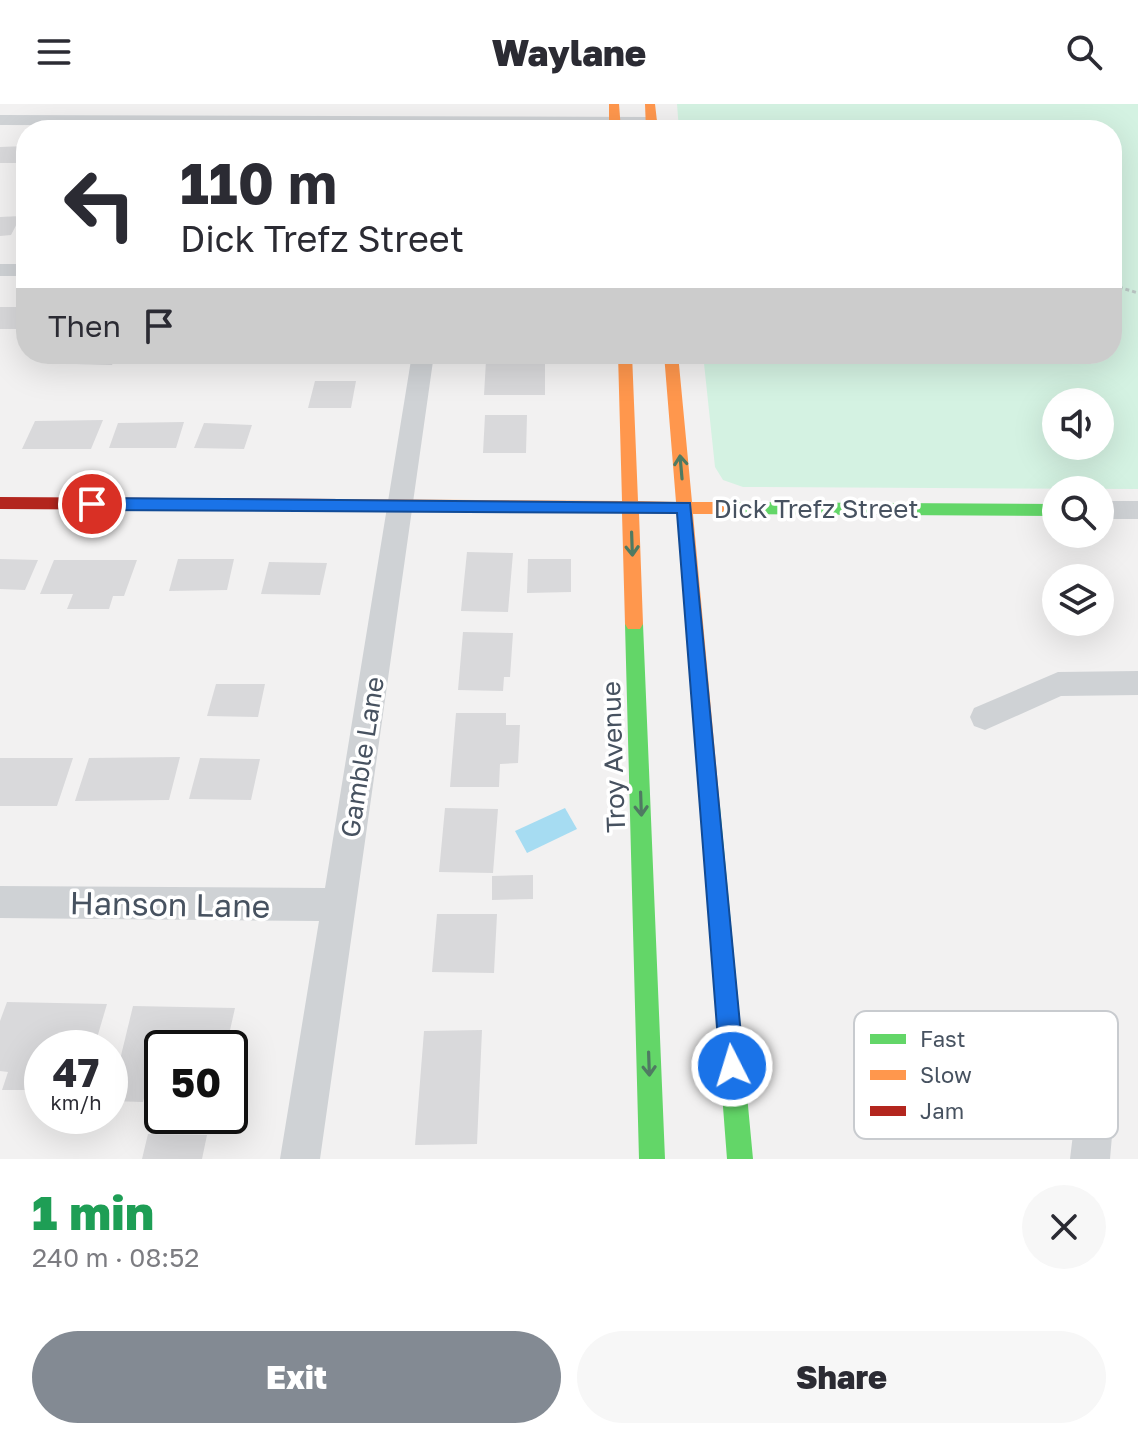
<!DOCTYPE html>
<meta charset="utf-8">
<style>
body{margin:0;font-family:"Golos Text",sans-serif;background:#f7f7f7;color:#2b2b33;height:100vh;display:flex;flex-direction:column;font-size:30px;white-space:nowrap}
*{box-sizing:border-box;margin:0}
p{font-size:26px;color:#7c7c81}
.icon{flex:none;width:44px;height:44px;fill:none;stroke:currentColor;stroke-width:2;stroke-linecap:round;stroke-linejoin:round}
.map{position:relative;height:1055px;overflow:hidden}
.details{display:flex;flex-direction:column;background:#fff;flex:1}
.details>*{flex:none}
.hud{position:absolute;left:16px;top:16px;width:1106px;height:244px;border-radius:32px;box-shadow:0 8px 32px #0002;background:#fff;color:#2b2b33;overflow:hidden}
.controls{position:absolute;left:1042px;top:284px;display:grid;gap:16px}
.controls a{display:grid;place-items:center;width:72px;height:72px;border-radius:50%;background:#fff;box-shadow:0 8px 32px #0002;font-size:40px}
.speed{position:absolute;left:24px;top:926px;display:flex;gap:16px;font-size:40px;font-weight:700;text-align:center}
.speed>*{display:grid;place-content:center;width:104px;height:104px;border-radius:50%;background:#fff;box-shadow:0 8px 32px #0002;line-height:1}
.speed small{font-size:20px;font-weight:400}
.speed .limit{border:4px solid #111;border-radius:12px;background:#fff;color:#111}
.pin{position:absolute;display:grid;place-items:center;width:68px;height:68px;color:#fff;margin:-34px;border:4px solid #fff;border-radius:50%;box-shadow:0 2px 8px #0007}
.me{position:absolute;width:88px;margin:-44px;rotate:355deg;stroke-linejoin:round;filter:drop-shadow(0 0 6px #0008)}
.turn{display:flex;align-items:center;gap:28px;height:168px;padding:0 32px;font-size:36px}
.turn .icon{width:104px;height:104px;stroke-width:2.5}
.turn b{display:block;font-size:56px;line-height:68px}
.then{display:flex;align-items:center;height:76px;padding:0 32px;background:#0003;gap:16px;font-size:30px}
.round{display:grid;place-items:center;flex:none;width:84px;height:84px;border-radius:42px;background:#f7f7f7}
.head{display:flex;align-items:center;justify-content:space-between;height:136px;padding:0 32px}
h1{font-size:48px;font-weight:800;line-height:60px;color:#1e9e55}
.cta{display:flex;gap:16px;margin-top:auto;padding:16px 32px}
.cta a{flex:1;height:92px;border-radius:48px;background:#838a93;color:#fff;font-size:32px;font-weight:800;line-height:92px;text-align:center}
.cta a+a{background:#f7f7f7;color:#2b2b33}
header{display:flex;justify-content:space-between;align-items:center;height:104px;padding:0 32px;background:#fff;font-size:36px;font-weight:800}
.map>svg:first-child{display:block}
.green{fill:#d4f2e2;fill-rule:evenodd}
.water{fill:#a6dcf2}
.building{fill:#d9d9db}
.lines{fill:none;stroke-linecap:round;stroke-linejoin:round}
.path{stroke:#bbc7c5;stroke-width:3;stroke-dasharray:4 3;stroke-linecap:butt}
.street{fill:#cfd2d5;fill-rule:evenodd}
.fast{fill:#63d668;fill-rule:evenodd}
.slow{fill:#ff974d;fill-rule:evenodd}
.jam{fill:#b3261e;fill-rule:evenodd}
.oneway{stroke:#4f7a62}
.route{fill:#1a73e8;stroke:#114b97;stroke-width:2}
.labels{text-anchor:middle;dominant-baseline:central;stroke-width:7;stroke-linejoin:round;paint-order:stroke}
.street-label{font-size:26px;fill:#475260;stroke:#fff}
.near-street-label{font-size:32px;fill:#475260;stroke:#fff}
.key{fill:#fff;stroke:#c8cbcf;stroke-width:2}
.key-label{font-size:22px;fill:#475260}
</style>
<header><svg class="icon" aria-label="menu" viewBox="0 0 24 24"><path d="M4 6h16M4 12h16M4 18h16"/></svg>Waylane<svg class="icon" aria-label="search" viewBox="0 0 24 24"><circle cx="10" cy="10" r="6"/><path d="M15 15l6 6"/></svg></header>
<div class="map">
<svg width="1138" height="1055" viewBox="0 0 1138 1055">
<rect width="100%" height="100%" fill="#f2f1f1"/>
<path class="green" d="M677,0H1138V385L743,383L723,376L715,363L703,250H1112V26H679ZM1056,298H1100V342H1056Z"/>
<path class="water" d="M565,704L577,725L527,749L515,727Z"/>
<path class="building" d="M26,42L17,59H0V43Z
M21,112L11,131L0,132V113Z
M0,203H26V225H0Z
M81,250H117L112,261L76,260Z
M486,257L545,260V291H484Z
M315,277H356L351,304H308Z
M485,311H527L526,349H483Z
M103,316L91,345H22L35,317Z
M184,318L176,344H109L118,319Z
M204,319L252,321L244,345L194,344Z
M467,448L513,449L508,508L461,507Z
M0,455L38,456L25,486L0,485Z
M178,455H234L227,486L169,487Z
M528,455H571V488L527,489Z
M54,456H137L124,492H113L109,505H67L73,490H40Z
M269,458L327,459L320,491L261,490Z
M463,528L513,529L510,573H504L503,587L458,586Z
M216,580H265L258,613L207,612Z
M456,609H506V621H520L518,659L500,660L499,683H450Z
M180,653L169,696L75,697L89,654Z
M0,654H73L57,702H0Z
M200,654L260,655L251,696L189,695Z
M445,704L498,705L493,769L439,768Z
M533,771V795L492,796V772Z
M437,810H497L494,869L432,868Z
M7,898L107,900L94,944H42V968H36L30,986H2L8,968L0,967V917Z
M133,902L235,904L226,944H162V968H151L143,998L110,997Z
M482,926L477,1040L415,1041L424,927Z
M148,1030L207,1031L202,1055H142Z"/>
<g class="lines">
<path class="path" d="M1112,181L1138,189"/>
<path class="street" d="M0,11L652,13L661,18L652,23L0,21Z
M0,160H26V172H0Z
M412,250H434L320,1055H280L319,817L0,814V782L325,784Z
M1100,397H1138V415H1100Z
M1138,567V591L1061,592L985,626L974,622L970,613L974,604L1058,568Z
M1096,978L1109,984L1115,997L1110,1055H1070L1077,997L1083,984Z"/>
<path class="fast" d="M720,398L1056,400V412L720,410L712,404Z
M634,513L640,515L643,520L665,1055H639L625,520L628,515Z
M710,694L717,696L720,703L753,1055H727L700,703L703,696Z"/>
<path class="slow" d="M609,0H619L621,26H609Z
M645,0H655L658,26H646Z
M618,250H632L638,397L676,398L664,250H678L692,398H720L728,404L720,410H693L720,703L717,710L710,712L703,710L700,703L677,410L639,409L643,520L640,525H628L625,520L622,409L340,407L332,401L340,395L622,397Z"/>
<path class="jam" d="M0,393L340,395L348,401L340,407L0,405Z"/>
</g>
<defs><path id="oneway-shaft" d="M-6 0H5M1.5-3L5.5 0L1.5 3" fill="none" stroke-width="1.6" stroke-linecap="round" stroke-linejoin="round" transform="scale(2)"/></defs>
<g class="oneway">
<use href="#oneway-shaft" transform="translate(681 363) rotate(-95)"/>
<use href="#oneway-shaft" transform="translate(632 440) rotate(88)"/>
<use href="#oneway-shaft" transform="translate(641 700) rotate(88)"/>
<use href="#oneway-shaft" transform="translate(649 960) rotate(88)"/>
</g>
<path class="route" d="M92,394L690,399L744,962L741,970L732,974L723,970L720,962L677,409L92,406L84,400Z"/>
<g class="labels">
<g class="street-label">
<text x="816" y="404">Dick Trefz Street</text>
<text transform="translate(362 653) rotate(-81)">Gamble Lane</text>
<text transform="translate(613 653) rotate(-92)">Troy Avenue</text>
</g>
<g class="near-street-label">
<text transform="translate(170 800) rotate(1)">Hanson Lane</text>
</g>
</g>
<rect x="854" y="907" width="264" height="128" rx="12" class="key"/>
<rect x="870" y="930" width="36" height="10" fill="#63d668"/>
<rect x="870" y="966" width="36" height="10" fill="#ff974d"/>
<rect x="870" y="1002" width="36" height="10" fill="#b3261e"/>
<g class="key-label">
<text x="920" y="943">Fast</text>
<text x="920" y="979">Slow</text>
<text x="920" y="1015">Jam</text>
</g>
</svg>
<div class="controls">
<a><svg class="icon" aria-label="sound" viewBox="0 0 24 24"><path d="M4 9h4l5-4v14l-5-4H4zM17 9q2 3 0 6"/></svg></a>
<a><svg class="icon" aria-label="search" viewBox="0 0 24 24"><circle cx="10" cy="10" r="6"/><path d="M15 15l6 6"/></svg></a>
<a><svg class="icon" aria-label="layers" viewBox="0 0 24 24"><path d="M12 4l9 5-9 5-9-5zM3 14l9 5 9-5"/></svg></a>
</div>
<div class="speed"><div>47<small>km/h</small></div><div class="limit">50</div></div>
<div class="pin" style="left:92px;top:400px;background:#d93025"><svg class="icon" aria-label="arrive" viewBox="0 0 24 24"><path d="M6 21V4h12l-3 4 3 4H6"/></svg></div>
<svg class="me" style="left:732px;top:962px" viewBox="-20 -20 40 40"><circle r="17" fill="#1a73e8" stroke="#fff" stroke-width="3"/><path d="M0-11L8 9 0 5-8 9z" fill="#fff"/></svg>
<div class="hud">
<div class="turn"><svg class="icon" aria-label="left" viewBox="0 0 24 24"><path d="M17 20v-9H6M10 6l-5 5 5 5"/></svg><div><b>110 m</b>Dick Trefz Street</div></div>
<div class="then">Then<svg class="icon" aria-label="arrive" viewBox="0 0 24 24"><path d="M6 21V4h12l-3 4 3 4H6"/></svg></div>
</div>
</div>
<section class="details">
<div class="head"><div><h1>1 min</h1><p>240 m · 08:52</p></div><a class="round"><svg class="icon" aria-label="close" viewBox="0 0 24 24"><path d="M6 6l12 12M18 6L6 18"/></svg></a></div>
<div class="cta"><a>Exit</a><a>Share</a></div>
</section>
